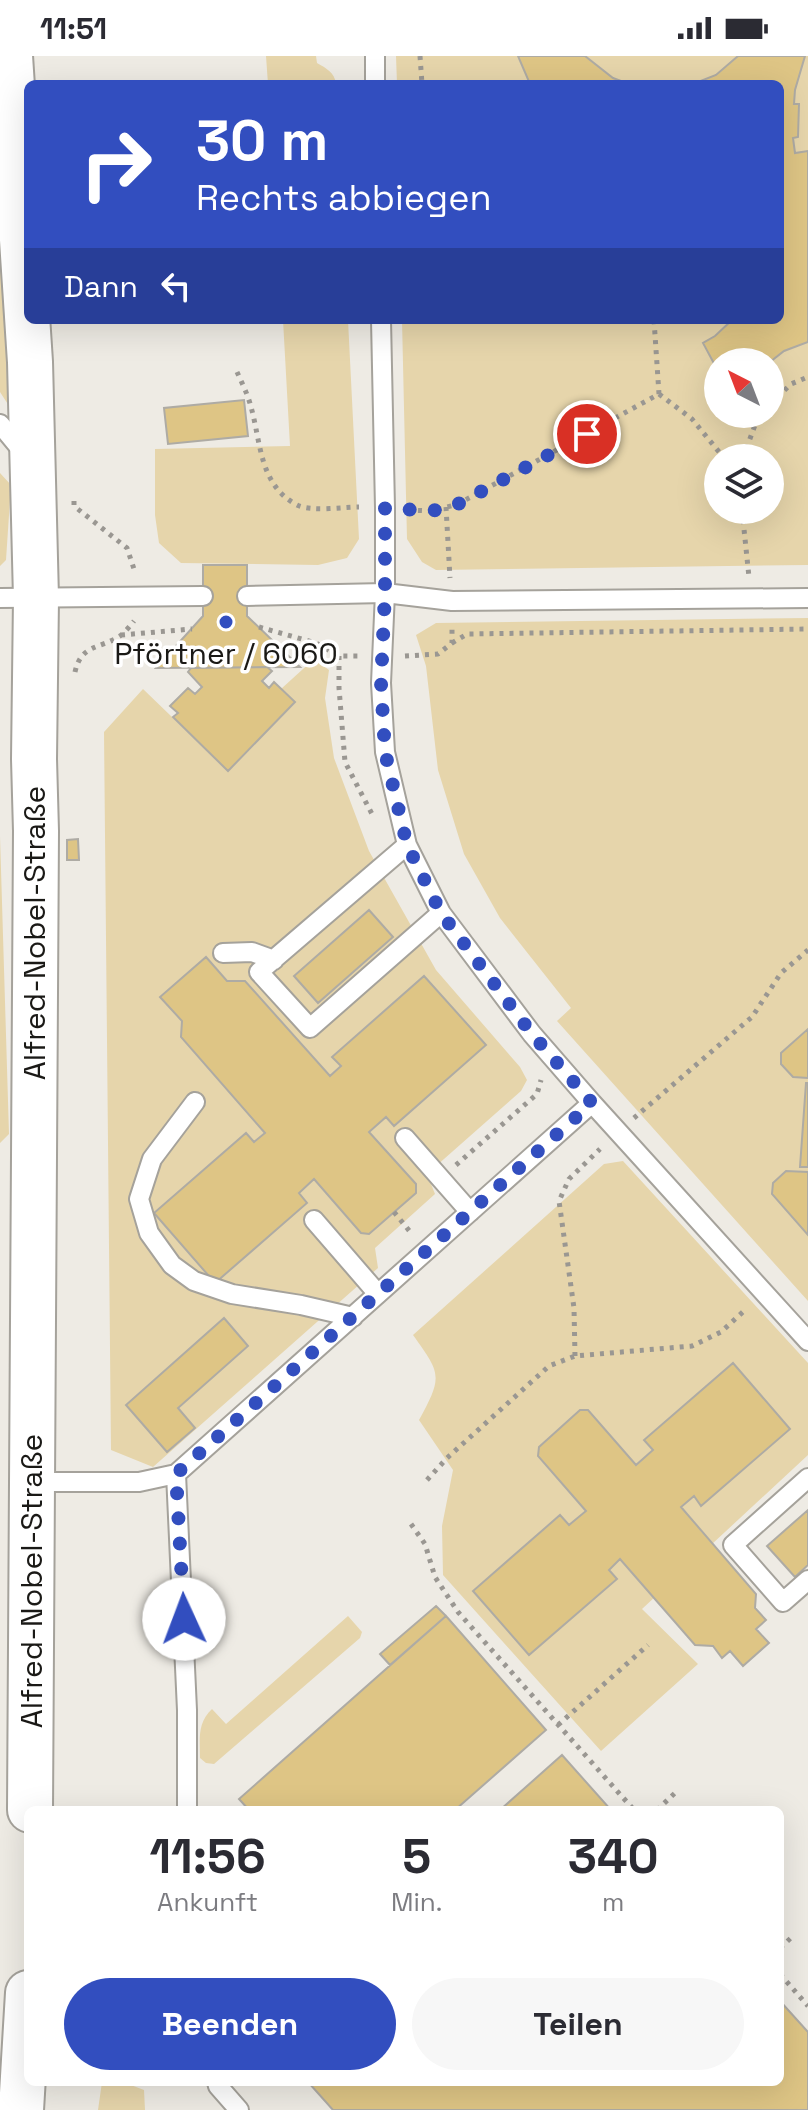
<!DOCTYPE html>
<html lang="de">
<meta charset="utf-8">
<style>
body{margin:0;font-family:"Space Grotesk",sans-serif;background:#f7f7f7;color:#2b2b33;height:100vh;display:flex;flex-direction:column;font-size:30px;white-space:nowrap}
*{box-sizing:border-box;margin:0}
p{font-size:26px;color:#7c7c81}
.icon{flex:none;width:44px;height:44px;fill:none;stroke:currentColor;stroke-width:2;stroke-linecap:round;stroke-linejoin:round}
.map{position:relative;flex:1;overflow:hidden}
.side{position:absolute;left:24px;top:1750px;width:760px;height:280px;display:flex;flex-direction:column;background:#fff;border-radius:12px;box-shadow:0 8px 32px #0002}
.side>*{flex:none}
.hud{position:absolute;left:24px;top:24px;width:760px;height:244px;border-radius:12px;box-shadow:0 8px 32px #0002;background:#324ebf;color:#fff;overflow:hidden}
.needle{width:52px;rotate:318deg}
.controls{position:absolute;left:704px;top:292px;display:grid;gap:16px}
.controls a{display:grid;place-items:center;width:80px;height:80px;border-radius:50%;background:#fff;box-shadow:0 8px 32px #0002;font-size:40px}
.pin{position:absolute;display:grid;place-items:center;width:68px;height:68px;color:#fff;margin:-34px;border:4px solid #fff;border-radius:50%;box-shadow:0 2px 8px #0007}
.me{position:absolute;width:88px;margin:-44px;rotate:358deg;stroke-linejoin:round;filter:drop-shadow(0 0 6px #0008)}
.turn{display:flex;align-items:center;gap:28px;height:168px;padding:0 40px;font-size:36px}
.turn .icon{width:104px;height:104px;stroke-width:2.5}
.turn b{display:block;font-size:56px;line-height:68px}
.then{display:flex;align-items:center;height:76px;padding:0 40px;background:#0003;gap:16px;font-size:30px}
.eta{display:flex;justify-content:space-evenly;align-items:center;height:136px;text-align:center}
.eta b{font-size:48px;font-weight:600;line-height:56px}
.button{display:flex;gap:16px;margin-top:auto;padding:16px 40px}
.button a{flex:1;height:92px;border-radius:48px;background:#324ebf;color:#fff;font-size:32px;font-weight:600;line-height:92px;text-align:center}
.button a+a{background:#f7f7f7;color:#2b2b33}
.status{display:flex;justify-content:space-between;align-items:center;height:56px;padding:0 40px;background:#fff;direction:ltr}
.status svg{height:22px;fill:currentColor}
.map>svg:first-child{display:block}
.green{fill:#e6d5ab;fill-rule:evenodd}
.building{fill:#dec585;stroke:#aeaba4;stroke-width:2}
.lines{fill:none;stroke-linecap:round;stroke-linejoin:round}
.lane-casing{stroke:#a5a29b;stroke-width:22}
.secondary-casing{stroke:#a5a29b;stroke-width:48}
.path{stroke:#9a9792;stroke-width:5;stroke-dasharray:4 6;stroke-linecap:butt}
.lane{stroke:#fff;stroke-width:18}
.secondary{stroke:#fff;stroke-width:44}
.route{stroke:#324ebf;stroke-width:14;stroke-dasharray:0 25.2}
.poi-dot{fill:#324ebf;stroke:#fff;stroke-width:3}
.labels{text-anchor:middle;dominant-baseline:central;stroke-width:7;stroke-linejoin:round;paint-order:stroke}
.poi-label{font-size:30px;fill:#1a1916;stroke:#fff}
.street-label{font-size:30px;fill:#1a1916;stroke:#fff}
</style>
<div class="status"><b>11:51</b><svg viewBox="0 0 49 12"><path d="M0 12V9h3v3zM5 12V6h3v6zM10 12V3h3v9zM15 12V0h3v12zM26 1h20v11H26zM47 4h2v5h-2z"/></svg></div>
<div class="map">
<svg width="808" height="2054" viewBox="0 0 808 2054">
<rect width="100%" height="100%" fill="#eeebe4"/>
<path class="green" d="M266,0H316L317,7C326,12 335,17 336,28H268Z
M396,0H808V509L436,514L422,506L407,483L402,264H780V28H397ZM718,306H770V358H718ZM718,402H770V454H718Z
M0,202L5,206L11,353L0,336Z
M283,264H348L359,483L347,502L318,509L181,507L159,487L155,459V393L290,390Z
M0,417L11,429L6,504L0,510Z
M808,562V1245L557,965L571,952L500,862L464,798L438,714L426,610L416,579L436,567Z
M314,603L329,614L325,642L334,702L369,795L436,914L520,1011L527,1024L521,1035L427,1118L435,1138L375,1192L378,1212L153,1411L111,1394L104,676L143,633L228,715L295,647L281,633Z
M0,780L9,1078L0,1087Z
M623,1105L808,1307V1399L642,1553L698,1608L601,1695L443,1519L442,1470L453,1414L419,1364C443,1320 441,1318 413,1279L604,1108Z
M348,1560L362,1576L360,1582L214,1708L206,1707L200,1702C200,1683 197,1667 212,1653L226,1668Z
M102,2026H123L144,2034L145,2054H98Z"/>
<path class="building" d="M518,0H585L613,22L629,28H530Z
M738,0H805L795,34L794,48H799L798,81L793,82L795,97L808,95V286L784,295L770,306H718V315L703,287L715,280L732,264H780V28H693L716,19Z
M244,344L248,380L168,388L164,352Z
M203,509H247V560L300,611L156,612L203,560Z
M267,611L272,615L262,625L269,632L274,626L295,646L228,715L173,661L178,657L170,650L188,632L195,638L202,631L188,616L191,612Z
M78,783L79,804H67V784Z
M369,854L393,881L318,947L294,920Z
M206,901L227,925H245L330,1020L341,1010L332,1001L424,920L486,989L394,1070L386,1061L369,1076L416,1128V1137L369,1178L361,1177L314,1123L299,1137L307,1147L215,1227L154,1157L246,1077L254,1086L265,1077L181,981L182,965L160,941Z
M808,973V1022L793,1021L781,1008V997Z
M806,1027H808V1111H800Z
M786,1115L808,1116V1179L772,1138L773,1127Z
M224,1262L248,1290L178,1352L195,1372L167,1396L126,1349Z
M733,1307L790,1373L701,1450L694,1440L681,1451L756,1538L755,1552L766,1564L756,1573L769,1587L743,1610L730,1595L722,1602L713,1590L695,1589L620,1503L609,1514L617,1523L529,1599L473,1535L560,1459L569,1469L586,1455L538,1400L539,1391L580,1354H588L636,1409L653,1394L644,1384Z
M808,1454V1509L795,1521L767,1490Z
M436,1550L446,1560L390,1609L380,1598Z
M446,1560L546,1674L455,1754H249L239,1743Z
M562,1699L611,1754H500Z
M780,1945L808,1976V2054H333L308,2026H780Z"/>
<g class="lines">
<g class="lane-casing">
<path id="lane" d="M375,0V28
M381,264L385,452V537L381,627L385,696L407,789L441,857L532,978L592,1047
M0,368L24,397
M247,540L385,537L452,545L808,542
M0,542L203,540
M407,789L259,916L310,972L441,857
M223,897L252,896L274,904
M195,1046L152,1103L139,1143L149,1177L172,1209L194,1225L232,1238L301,1249L353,1261
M405,1082L470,1156
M314,1164L378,1238
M808,1422L733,1489L783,1546L808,1524
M32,1426H139L176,1418
M187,1754V1654L176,1418L592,1047L808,1285
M217,2026L218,2030L239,2054"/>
</g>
<g class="secondary-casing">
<path id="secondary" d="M10,0L30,306L36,542L34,703L36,775L30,1754
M21,2054L28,1937"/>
</g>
<path class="path" d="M420,0L422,28
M237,316C242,327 248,339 251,351C261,386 259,429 297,449C311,456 343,451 359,451
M659,338L692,363L724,402
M770,348L791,328L808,321
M743,402L759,358
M74,445V450L127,492L135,516
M446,451L450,522
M408,454L432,455L458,448L659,338L654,264
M742,454L749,521
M259,571L316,587L339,600H359
M121,579L192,573
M452,587L467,578L808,573
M339,600V632L345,706L373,760
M405,600L438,598L452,587V568
M75,616C81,588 100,593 120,580C125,576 130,570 134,565
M634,1062L752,961L781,917L808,894
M456,1109L537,1038L541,1024
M394,1156L411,1177
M575,1300L574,1252L559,1145L569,1123L600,1093
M427,1424L447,1402L549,1310L575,1300L692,1290L721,1276L746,1253
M411,1468L425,1488L435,1521L458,1556L634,1754
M558,1669L648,1589
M657,1754L675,1737
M780,1892L793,1880
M780,1918L808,1950"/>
<use href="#lane" class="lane"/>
<use href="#secondary" class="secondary"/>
</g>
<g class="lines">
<path class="route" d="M184,1563L176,1418L592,1047L532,978L441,857L407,789L385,696L381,627L385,537V452L432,455L458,448L587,378"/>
</g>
<circle class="poi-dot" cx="226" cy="566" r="8"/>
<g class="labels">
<g class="poi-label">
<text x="226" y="597">Pförtner / 6060</text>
</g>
<g class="street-label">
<text transform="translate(34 877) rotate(-90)">Alfred-Nobel-Straße</text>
<text transform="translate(31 1525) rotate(-90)">Alfred-Nobel-Straße</text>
</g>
</g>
</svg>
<div class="controls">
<a><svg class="needle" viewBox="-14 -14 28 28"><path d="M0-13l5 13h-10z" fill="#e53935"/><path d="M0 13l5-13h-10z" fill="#7c7c81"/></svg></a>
<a><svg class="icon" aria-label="layers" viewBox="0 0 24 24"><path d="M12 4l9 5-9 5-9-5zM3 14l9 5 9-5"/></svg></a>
</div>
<div class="pin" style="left:587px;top:378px;background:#d93025"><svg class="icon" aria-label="arrive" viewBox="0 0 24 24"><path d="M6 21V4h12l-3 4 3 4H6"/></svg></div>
<svg class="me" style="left:184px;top:1563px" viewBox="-20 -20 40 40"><circle r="19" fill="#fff"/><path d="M0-13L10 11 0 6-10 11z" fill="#324ebf"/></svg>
<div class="hud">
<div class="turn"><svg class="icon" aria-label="right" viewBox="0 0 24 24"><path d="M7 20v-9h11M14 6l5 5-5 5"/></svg><div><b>30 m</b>Rechts abbiegen</div></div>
<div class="then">Dann<svg class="icon" aria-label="left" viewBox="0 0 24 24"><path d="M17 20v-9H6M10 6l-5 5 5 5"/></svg></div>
</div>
<section class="side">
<div class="eta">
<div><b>11:56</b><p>Ankunft</p></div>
<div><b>5</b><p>Min.</p></div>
<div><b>340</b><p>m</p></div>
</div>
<div class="button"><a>Beenden</a><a>Teilen</a></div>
</section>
</div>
